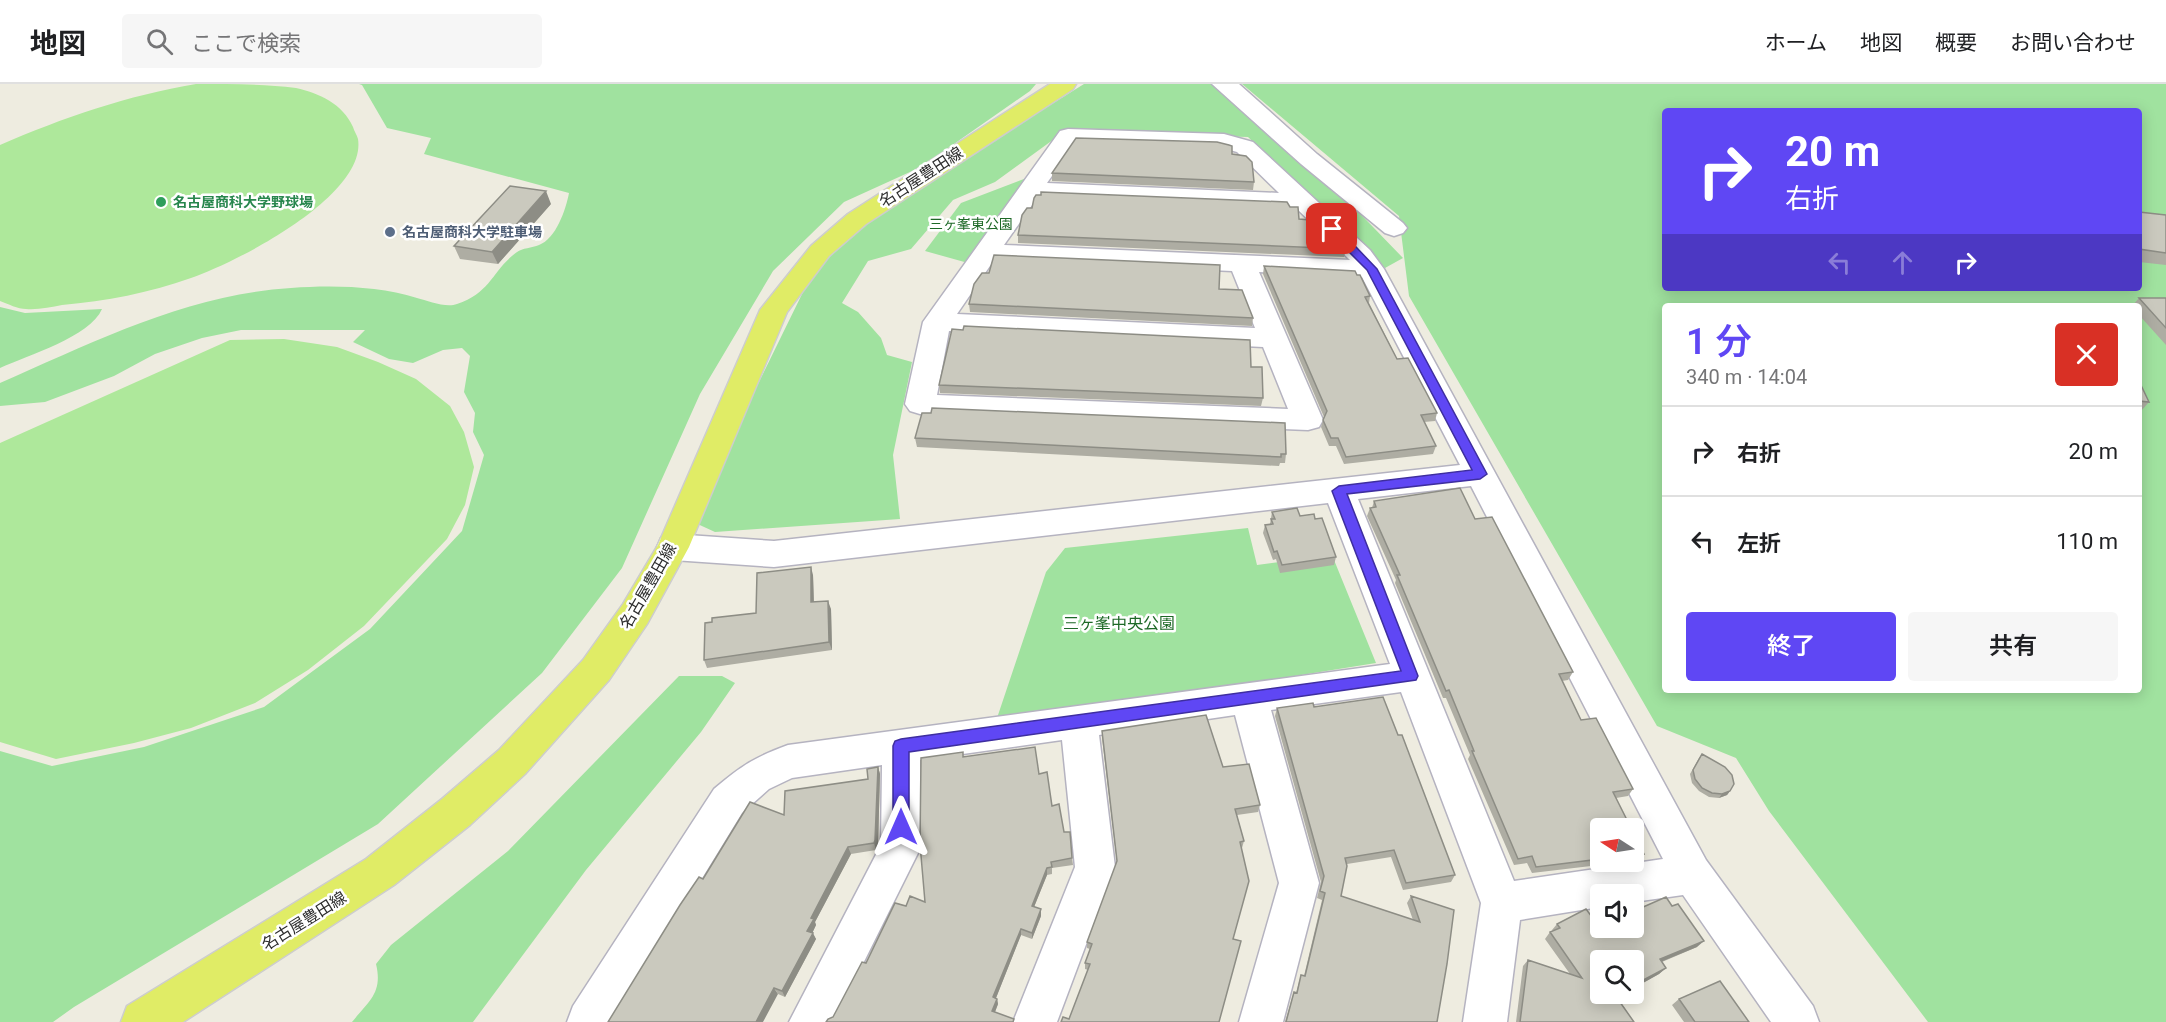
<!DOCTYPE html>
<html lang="ja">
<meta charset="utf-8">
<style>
body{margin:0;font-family:Roboto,"Noto Sans JP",sans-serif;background:#f6f6f6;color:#202124;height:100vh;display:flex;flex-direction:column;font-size:22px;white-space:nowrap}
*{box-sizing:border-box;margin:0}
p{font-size:20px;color:#757577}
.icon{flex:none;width:33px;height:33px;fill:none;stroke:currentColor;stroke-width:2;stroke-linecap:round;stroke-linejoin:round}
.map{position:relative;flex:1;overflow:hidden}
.side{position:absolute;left:1662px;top:219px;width:480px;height:390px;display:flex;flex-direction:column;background:#fff;border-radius:6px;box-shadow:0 3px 15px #0003}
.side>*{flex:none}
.hud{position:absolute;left:1662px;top:24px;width:480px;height:183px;border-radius:6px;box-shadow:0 3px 15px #0003;background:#5f47f4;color:#fff;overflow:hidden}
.needle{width:39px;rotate:282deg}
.fabs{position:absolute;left:1590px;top:734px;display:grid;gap:12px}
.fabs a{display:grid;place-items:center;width:54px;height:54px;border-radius:6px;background:#fff;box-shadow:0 3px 15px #0003;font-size:30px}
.pin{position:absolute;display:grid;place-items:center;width:51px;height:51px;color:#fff;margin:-26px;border-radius:12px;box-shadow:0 3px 9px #0006}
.me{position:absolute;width:66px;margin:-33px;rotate:0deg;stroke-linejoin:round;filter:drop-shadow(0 0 4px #0008)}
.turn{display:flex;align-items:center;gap:21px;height:126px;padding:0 24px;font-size:27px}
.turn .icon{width:78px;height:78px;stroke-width:2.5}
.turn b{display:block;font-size:42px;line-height:51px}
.lanes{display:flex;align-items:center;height:57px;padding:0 24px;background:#0003;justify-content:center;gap:30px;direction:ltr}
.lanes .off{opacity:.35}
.round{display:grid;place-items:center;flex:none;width:63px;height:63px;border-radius:6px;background:#f6f6f6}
.head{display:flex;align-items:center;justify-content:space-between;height:102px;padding:0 24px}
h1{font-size:36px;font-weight:600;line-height:45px;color:#5f47f4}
.primary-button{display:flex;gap:12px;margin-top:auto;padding:12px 24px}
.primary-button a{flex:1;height:69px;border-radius:6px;background:#5f47f4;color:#fff;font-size:24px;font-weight:600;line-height:69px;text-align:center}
.primary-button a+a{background:#f6f6f6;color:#202124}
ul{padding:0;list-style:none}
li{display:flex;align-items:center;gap:18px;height:90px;padding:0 24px;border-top:2px solid #e0e0e0}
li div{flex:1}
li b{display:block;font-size:22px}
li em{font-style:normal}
header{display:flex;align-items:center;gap:36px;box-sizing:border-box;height:84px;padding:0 30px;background:#fff;border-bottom:2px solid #e0e0e0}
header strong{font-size:28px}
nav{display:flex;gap:33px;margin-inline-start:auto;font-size:21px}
.search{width:420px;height:54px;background:#f6f6f6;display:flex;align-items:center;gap:15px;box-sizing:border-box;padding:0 21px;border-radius:6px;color:#757577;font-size:22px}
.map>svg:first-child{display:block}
.green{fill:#a0e29f;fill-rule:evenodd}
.pitch{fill:#aee89b}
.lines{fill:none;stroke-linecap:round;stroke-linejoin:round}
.minor-casing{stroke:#b5b3c0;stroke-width:3}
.major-casing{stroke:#cdcdcd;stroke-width:3}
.minor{fill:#fff;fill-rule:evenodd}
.major{fill:#e0ec66;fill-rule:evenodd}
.wall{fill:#aeada3}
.shaded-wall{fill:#8d8d85}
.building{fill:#cac9be;stroke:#8d8d85;stroke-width:1.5}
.route{fill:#5f47f4;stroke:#3e2e9f;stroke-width:1.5}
.leisure-dot{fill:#2e9e5b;stroke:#fff;stroke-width:2}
.service-dot{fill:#5c6f8a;stroke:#fff;stroke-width:2}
.labels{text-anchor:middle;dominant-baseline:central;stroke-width:5;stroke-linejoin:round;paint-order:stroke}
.far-leisure-label{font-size:14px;font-weight:bold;fill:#27864d;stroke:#fff;text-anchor:start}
.far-park-label{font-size:14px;fill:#1e6927;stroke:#fff}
.far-service-label{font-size:14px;font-weight:bold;fill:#4e5e75;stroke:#fff;text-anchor:start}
.street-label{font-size:16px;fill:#2d2d2d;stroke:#fff}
.park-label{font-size:16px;fill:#1e6927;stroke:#fff}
</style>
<header>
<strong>地図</strong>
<div class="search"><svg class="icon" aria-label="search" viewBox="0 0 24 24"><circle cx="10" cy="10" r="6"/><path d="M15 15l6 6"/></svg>ここで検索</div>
<nav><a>ホーム</a><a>地図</a><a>概要</a><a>お問い合わせ</a></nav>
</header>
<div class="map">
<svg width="2166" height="938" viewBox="0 0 2166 938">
<rect width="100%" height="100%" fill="#eeece0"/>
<path class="green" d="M359,0H1036L1030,7L921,83L844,118L773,187L700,310L622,484L542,589L378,740L74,923L53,938H0V667L52,682L144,663L264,623L370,545L462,447L484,371L473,348L475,329L464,308L470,272L462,264L443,266L413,279L389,275L353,258L365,246H241L202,254L155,270L114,292L45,318L0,322V299C93,258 188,210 291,204C333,201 378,202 417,214C428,217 446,224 457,220C492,208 492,186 517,168C522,164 532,164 539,161C556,155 566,125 569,109L424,70L431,54L387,44L362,1Z
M1084,0H1211L1344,113L1403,174L1385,184L1248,53L1077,48L1061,50L995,98L953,116L911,165L868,177L842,219L858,228L881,254L887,271L912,278L893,371L900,435L715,448L691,437L804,206L825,178L849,151L886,123Z
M1242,0H2166V938H1928L1769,727L1736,674L1657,642L1409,212L1399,132ZM1665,27H2139V204H1665ZM1665,222H2139V606H1665Z
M1037,90L968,179L925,167L961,119Z
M0,223L25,229L102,225C90,253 28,271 0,284Z
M1248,444L1257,481L1332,471L1376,579L995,640L1046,488L1065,464Z
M679,592H722L735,599L701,648L586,786L473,938H352C369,917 383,909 376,880L391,861L508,767Z"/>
<path class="pitch" d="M196,0C229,0 263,0 296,4C319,9 343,20 353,43C354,47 357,51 358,55C367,112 235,179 191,194C149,209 106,217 62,221C51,223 38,226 26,225C18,225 8,220 0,217V61C62,34 129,11 196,0Z
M284,255L337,263L378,278L416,295L450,322L464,348L474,383L465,421L447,455L364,542L308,586L255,619L191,644L134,659L56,675L0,658V359L230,256Z"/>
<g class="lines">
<g class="minor-casing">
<path id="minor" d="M1212,0H1239L1317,70L1403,139L1407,144L1403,149L1394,152L1385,149L1301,80Z
M1068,45L1224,50L1253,58L1370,166L1384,185L1706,776L1813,922L1819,938H1771L1683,811L1634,818V810H1600V823L1520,836L1507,938H1463L1481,819L1401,608L1271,626L1319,799L1283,938H1239L1279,799L1235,631L1099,651L1115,783L1057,938H1013L1075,783L1062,656L920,676L921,763L834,938H789L881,761L882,681L792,694L769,705L742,729L614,938H567L573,922L714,705C741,682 755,673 788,661L1390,580L1328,419L774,483L673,476L661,472L657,463L661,454L673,450L774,457L1460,381L1362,193L1259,188L1323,336L1319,343L1308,346L920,330L910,327L905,320L923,238L1060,47ZM1075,59L1223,64L1237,68L1279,109L1047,99ZM1037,114L1296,124L1350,176L1004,161ZM994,176L1232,187L1255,244L957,230ZM949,247L1263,263L1288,325L937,311ZM1471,402L1663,775L1514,797L1358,415Z"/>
</g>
<g class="major-casing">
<path id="major" d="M1050,0H1076L1073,5L866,140L829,172L787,228L689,463L647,540L609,596L525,690L470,741L394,801L183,938H121L127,922L366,775L442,715L499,666L583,576L623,520L658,461L760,226L811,162L848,130Z"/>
</g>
<use href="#minor" class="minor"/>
<use href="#major" class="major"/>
</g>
<path class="wall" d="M1232,70L1254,98L1253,106L1052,97V89Z
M551,120L498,180L460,175L454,162Z
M2139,128L2166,131V181L2139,178Z
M1299,135L1311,145L1319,162L1346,165L1344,173L1018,159V151Z
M1264,182L1370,212L1369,219L1397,275L1437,329L1435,337L1424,338L1436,362L1433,370L1344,380L1336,362H1329L1321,343L1324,333L1263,190Z
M1219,205L1253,234L1252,242L970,228L969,220Z
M2139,214H2166V261L2139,231V222H2132Z
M1251,283L1263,314L1261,322L940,309L939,301Z
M2139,297L2149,318L2141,327H2139Z
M915,354L1286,370L1285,379H1280L1279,382L917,363Z
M1374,417L1475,435L1573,588L1568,596L1562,597L1581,636L1633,705L1628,712L1616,714L1600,744V777H1633L1532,789L1527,779L1514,781L1468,675L1470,671L1446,614H1443L1395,499L1396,496L1367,432L1370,424H1372Z
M1272,428L1315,435L1336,473L1334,481L1280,489L1276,475L1273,476L1263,449L1265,441L1270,440Z
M813,491L814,518L831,525L832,566L707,584L704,576L712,538L756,529Z
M1314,623L1398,651L1455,791L1451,798L1403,806L1391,773L1347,780L1341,812L1413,836L1407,819L1411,812L1454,826L1437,938H1285L1294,908L1296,909L1301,891L1304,892L1322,816L1317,814L1321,798L1275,632L1277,624Z
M1102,647L1223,683L1260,721L1258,728L1237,731L1244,757L1242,764H1241L1233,855L1241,857L1069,935L1088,886L1085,885V879L1090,865L1087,864V858L1117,779L1102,654Z
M1702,670L1730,707L1727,711L1719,714L1709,713L1699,707L1692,699L1690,690L1699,674Z
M963,673L1039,690L1064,748L1072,774L1073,781L1052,784V790L1047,791L1034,823L1041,825V832L1032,855L1021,851L996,914L997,915L998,920L995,928L833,933L866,879L906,822L925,818Z
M878,683L880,690L878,763L876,766L851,770L815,838L816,841L812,849L816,855L785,913L778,910L703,795L784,731L868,695Z
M1634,749L1644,770L1638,776L1634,777Z
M1557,840L1598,841L1697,863L1662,878L1666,884L1659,890L1634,904V876L1600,909H1625L1617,913L1634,938H1516L1523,882L1528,876L1570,890L1545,855L1550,848L1553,847L1552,846Z
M1679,915L1749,938H1684L1672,921Z"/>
<path class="shaded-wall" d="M546,107L551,120L498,180L492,168Z
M811,483L813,491L814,526L811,518Z
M828,517L831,525L832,566L829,558Z
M878,683L880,690L878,763L876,766L874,759Z
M1730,707L1727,711L1719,714L1722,710Z
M848,763L851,770L815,838L816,841L810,854L807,847L811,834Z
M1047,784V791L1032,828V822Z
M1041,825V832L1032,855V849Z
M1021,845V851L994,919L993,913Z
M813,849L816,855L785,913L782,907Z
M1704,857L1697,863L1653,881L1660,875Z
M1666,884L1659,890L1634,904V901Z
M774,904L778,910L763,938H756Z
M1620,909H1625L1609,917L1615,911Z
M997,915L998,920L993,933L992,927Z"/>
<path class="building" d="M1076,54L1217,58L1229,61L1232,62V70L1246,72L1252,78L1254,98L1052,89Z
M510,102L546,107L492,168L454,162Z
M1041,108L1287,118L1290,123H1298L1299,135L1310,136L1311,145H1318L1319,162L1343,163L1346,165L1018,151L1022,131L1027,124H1032L1034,114L1036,111H1041Z
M2139,128L2166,131V169L2139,165Z
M994,171L1220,181L1219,205L1242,206L1253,234L969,220L974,200L982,189H989Z
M1264,182L1355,187L1357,191H1360L1370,212L1365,213L1397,275L1408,274L1437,329L1421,331L1436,362L1346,373L1338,354H1331L1323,336L1327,327Z
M2139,214H2166V244Z
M964,242L1250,256L1251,283H1262L1263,314L939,301L952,245L963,246Z
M2139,297L2149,318L2139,317Z
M932,324L1285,339L1286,370H1281V373L915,354L922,329H931Z
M1460,404L1475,435L1492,433L1573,588L1559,590L1581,636L1596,634L1633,705L1613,708L1631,744H1600V775L1536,783L1532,772L1518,775L1472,667H1474L1449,606L1446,607L1397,491H1400L1370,424L1376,423L1374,417Z
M1297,424L1300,432L1314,430L1315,435L1322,434L1336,473L1282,481L1277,467L1274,468L1265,441L1273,440L1271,435H1275L1272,428Z
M811,483V518L828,517L829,558L704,576L705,539L712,538V534L756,529L757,489Z
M1383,613L1398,651H1402L1455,791L1406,799L1394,766L1345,774L1347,782L1341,812L1420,838L1411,812L1454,826L1447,880L1437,938H1286L1294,908L1297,909L1301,891L1305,892L1325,809L1320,807L1324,792L1277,624L1313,619L1314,623Z
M1206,631L1223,683L1249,680L1260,721L1235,725L1244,757L1240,758L1249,797L1233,855L1241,857L1219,938H1061L1063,933L1069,935L1090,880L1085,879L1092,860L1087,858L1117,777L1102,647Z
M1035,663L1039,690L1047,688L1052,722L1059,720L1064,748H1070L1072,774L1051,778L1052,783L1047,784L1032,822L1041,825L1032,849L1021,845L993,913L997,915L992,927L1014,935L1013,938H826L828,935L833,933L862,878L866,879L895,819L906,822L910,812L925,818L920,760L921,674L963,668V673Z
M1702,670L1725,683L1732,691L1734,700L1730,707L1722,710L1712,709L1702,704L1695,695L1693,686Z
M878,683L875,756L874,759L848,763L811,834L814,835L807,847L813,849L782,907L774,904L756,938H608L680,821L699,793L703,795L750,718L784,731L785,707L868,695L867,685Z
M1634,749L1644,770L1634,771Z
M1666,813L1672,822L1678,820L1704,857L1660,875L1666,884L1634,901V876H1600V909H1620L1615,911L1634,938H1520L1528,876L1582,894L1550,848L1560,844L1557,840L1586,825L1598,841L1600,840V843H1634V827Z
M1720,897L1749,938H1695L1679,915Z"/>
<path class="route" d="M1332,141L1336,142L1377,185L1487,390L1480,395L1347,410L1418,592L1416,596L909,668V743L907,748L901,750L895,748L893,743V662L895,657L901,655L1401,587L1332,407L1339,402L1472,386L1367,186L1328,147V142Z"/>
<circle class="leisure-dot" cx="161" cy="118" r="6"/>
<circle class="service-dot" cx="390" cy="148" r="6"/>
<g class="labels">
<g class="far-leisure-label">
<text x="173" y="118">名古屋商科大学野球場</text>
</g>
<g class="far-park-label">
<text x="971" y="140">三ヶ峯東公園</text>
</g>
<g class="far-service-label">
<text x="402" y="148">名古屋商科大学駐車場</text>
</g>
<g class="street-label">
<text transform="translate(921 93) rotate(-33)">名古屋豊田線</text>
<text transform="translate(648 502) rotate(-60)">名古屋豊田線</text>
<text transform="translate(304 837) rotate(-32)">名古屋豊田線</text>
</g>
<g class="park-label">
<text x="1119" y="539">三ヶ峯中央公園</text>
</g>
</g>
</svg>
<div class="fabs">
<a><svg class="needle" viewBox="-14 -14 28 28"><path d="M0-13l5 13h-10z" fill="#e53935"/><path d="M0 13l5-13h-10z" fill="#757577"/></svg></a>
<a><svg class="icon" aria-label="sound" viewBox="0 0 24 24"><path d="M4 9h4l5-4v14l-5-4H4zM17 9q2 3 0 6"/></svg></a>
<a><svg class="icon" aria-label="search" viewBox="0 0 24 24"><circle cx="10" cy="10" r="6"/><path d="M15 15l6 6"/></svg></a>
</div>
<div class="pin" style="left:1332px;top:145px;background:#d93025"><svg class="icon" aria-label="arrive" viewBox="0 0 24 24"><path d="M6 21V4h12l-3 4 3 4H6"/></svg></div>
<svg class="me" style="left:901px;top:743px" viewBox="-20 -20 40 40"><path d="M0-17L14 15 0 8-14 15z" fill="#5f47f4" stroke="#fff" stroke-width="4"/></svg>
<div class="hud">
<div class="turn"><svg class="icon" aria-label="right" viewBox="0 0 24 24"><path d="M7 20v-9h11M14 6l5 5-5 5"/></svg><div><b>20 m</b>右折</div></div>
<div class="lanes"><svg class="icon off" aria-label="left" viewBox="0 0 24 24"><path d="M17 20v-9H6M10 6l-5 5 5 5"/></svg><svg class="icon off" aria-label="ahead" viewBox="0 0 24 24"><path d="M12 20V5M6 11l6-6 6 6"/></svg><svg class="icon" aria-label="right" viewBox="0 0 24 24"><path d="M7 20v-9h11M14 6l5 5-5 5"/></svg></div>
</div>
<section class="side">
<div class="head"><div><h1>1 分</h1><p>340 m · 14:04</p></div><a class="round" style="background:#d93025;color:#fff"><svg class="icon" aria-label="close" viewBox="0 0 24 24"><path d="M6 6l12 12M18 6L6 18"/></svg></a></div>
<ul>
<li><svg class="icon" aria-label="right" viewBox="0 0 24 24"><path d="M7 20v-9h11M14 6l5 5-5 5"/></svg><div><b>右折</b></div><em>20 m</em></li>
<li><svg class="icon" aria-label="left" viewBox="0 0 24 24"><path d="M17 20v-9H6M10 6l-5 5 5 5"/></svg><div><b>左折</b></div><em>110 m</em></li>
</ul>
<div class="primary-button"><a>終了</a><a>共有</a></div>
</section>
</div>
